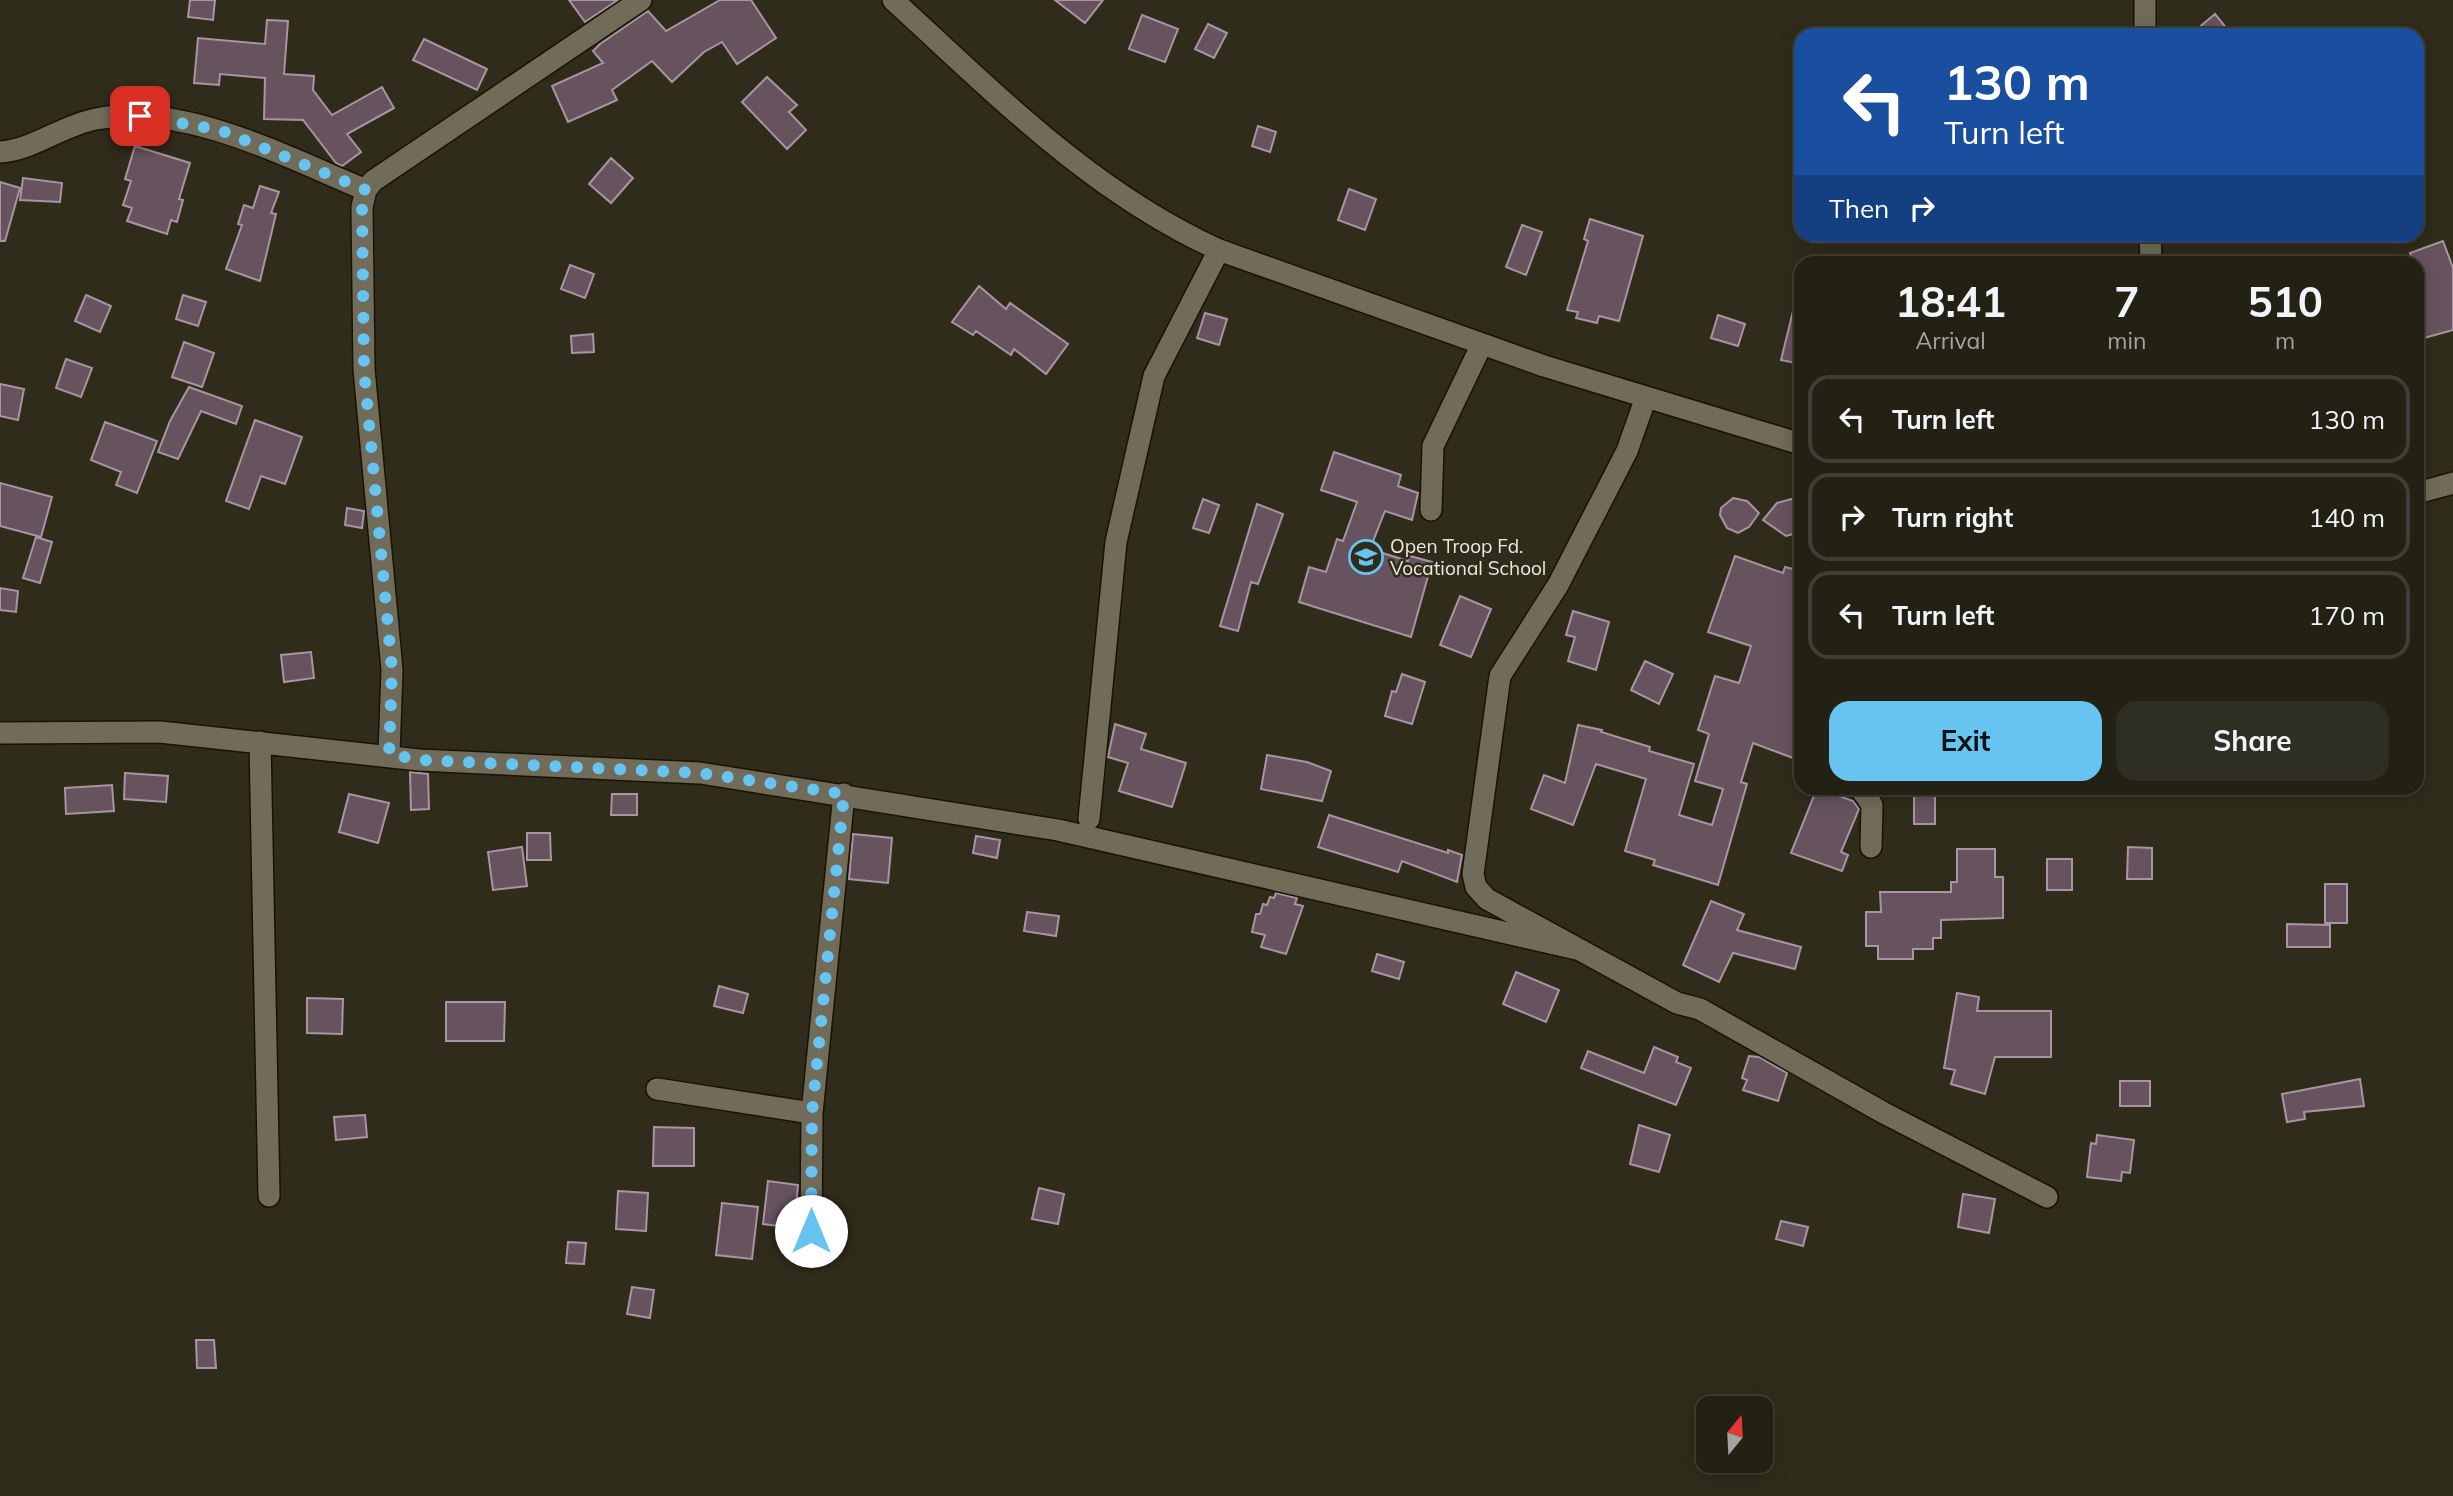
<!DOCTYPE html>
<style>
body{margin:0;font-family:Mulish,sans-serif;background:#2f2e22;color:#f1f3f6;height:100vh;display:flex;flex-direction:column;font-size:26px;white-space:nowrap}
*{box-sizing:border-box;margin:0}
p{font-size:23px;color:#a3a3a0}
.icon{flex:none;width:38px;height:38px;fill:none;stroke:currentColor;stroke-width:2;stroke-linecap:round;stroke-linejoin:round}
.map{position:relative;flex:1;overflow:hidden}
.side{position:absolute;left:1794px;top:256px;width:630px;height:539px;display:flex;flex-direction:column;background:#232114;border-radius:21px;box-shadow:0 4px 18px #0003,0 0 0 2px #403e34}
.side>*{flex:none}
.hud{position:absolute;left:1794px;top:28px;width:630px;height:214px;border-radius:21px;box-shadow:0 4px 18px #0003,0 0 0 2px #403e34;background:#1a4fa0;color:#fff;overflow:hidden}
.needle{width:46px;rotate:18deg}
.controls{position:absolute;left:1696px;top:1396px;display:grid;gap:14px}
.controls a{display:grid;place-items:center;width:77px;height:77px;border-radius:14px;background:#232114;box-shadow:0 4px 18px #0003,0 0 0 2px #403e34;font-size:35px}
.pin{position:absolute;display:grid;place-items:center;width:60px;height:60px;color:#fff;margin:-30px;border-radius:14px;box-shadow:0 4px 10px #0006}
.me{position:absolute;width:77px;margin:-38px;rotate:0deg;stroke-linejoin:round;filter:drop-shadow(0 0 5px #0008)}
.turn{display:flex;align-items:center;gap:24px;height:147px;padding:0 35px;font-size:32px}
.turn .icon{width:91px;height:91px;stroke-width:2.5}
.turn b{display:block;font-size:49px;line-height:60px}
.then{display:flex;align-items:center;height:66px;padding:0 35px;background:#0003;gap:14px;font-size:26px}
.eta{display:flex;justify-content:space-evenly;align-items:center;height:119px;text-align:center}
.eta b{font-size:42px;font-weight:700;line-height:49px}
.action{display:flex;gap:14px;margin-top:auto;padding:14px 35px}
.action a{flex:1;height:80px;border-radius:21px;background:#67c4f0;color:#111;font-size:28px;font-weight:700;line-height:80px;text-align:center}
.action a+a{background:#2f2e22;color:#f1f3f6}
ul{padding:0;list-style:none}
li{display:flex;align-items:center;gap:21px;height:88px;margin:0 14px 10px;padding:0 21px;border:4px solid #403e34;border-radius:21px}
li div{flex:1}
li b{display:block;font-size:26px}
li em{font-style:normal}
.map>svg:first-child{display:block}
.building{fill:#66535e;stroke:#a995a1;stroke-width:2}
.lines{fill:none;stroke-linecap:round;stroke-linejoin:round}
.street-casing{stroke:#181405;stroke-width:24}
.street{stroke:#706c59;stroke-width:21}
.route{stroke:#67c4f0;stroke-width:12;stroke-dasharray:0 21.6}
.labels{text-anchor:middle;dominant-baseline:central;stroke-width:5;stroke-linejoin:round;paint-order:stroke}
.poi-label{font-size:19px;fill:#ebe9de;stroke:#2f2c1b;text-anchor:start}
</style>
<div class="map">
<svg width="2453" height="1496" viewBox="0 0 2453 1496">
<rect width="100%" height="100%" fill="#2f2c1b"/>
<path class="building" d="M190,0H215L213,20L188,17Z
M569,0H618L585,22Z
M720,0H751L776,38L737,64L722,42L704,52L672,82L652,61L612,90L617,100L568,122L552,86L603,63L593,51L600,44L648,11L666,31Z
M1055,0H1103L1085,23Z
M2215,14L2232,35H2190Z
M1142,15L1178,29L1165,62L1129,49Z
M267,20L288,21L284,74L314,76L313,90L332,115L382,87L394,108L347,134L361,152L342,166L336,163L303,120L264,119L265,78L220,74L219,85L194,83L198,38L265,44Z
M1208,24L1227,33L1214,58L1195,49Z
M424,39L487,69L477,90L413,60Z
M767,77L797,105L789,112L806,130L787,149L742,102Z
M1258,126L1276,132L1270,152L1252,146Z
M135,146L190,163L179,199L183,200L177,222L171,220L167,234L127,221L132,208L123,205L131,181L125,179Z
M611,158L633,178L611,203L589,184Z
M23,178L62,183L60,202L20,200Z
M0,182L20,188L5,241H0Z
M260,186L279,192L271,213L276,214L260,281L226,269L242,225L238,224L244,205L253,208Z
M1349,189L1376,199L1365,230L1338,220Z
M1590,219L1643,236L1619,321L1599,316L1597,323L1576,318L1578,312L1567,310L1588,241L1584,239Z
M1522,225L1542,232L1526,275L1506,267Z
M2443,241L2453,268V330L2417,340V262H2414L2410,253Z
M570,265L594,274L585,298L561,289Z
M979,286L1006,309L1010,303L1068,344L1046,374L1014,349L1011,355L976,331L973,335L952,322Z
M86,295L111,306L100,332L75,321Z
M183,295L206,302L198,326L176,319Z
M1794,307L1801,308V364L1781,360Z
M1205,313L1227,319L1219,345L1197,338Z
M1718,315L1745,324L1738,346L1711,338Z
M593,334L594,352L572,353L571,336Z
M184,342L214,353L202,387L172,377Z
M66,359L92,368L81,397L56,388Z
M0,384L24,389L18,420L0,416Z
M189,387L242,406L236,424L201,411L178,459L158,452L170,421Z
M255,420L302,437L285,484L261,476L249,509L226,501Z
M105,422L157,441L137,493L116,485L121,472L91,460Z
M1334,452L1401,475L1398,486L1418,493L1412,520L1385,511L1370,549L1408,561L1410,556L1432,562L1411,637L1299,602L1309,567L1326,572L1337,539L1343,541L1357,502L1321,490Z
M0,483L52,497L41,537L0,526Z
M1733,498L1747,501L1759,513L1749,527L1738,533L1727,528L1720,515L1721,508Z
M1203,499L1219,505L1209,533L1193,528Z
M1791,499L1801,503V532L1786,536L1763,520L1777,503Z
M1257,504L1283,514L1258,584L1251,582L1238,631L1220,626Z
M347,508L364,511L362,528L345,525Z
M36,537L52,542L40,583L23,578Z
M1735,556L1783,573L1785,567L1801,571V761L1753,743L1741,782L1747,784L1718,885L1653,865L1655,860L1625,851L1646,779L1596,764L1573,825L1531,809L1544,775L1565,783L1578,725L1602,730L1601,732L1650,747L1649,751L1694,764L1679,815L1712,825L1723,789L1695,781L1709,734L1698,730L1715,676L1739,683L1751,646L1708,632Z
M0,588L18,591L16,612L0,610Z
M1460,596L1491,609L1471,657L1440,645Z
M1573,611L1609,622L1596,670L1568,661L1575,637L1566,635Z
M311,652L314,678L284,682L281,655Z
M1645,661L1673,674L1659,704L1631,690Z
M1402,674L1425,682L1412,724L1385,716L1392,691L1396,692Z
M1115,724L1146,734L1141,749L1186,763L1172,807L1119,791L1128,763L1108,757Z
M1267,755L1307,762L1331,771L1322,801L1261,789Z
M410,772L428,774L429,809L411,810Z
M125,773L168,776L166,802L124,799Z
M112,785L114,811L66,814L65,788Z
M1817,788L1853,801L1859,809L1841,852L1848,855L1842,871L1791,853Z
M1914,790H1935V824H1914Z
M349,794L389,803L378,843L339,832Z
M612,794H637V815H611Z
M1329,815L1448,853V850L1462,855L1457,882L1402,861L1398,872L1318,847Z
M527,833H550L551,860H527Z
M853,834L892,838L888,883L849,879Z
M976,836L1000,840L997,858L973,853Z
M522,847L527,886L493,890L488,852Z
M2128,847L2152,848V879H2127Z
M1957,849H1995V877H2003V918L1941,920V938H1933V949H1913V959H1878V946H1866V912H1881L1880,892H1951V882H1957Z
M2047,859H2072V890H2047Z
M2325,884H2347V923H2325Z
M1276,893L1297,898L1295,904L1303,906L1286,954L1261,947L1265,935L1252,932L1256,914H1260L1263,904L1267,905L1270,897L1274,898Z
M1711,901L1744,914L1737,930L1801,947L1795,969L1733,953L1719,982L1683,965Z
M1027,912L1059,916L1056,936L1024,931Z
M2287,924L2330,925V947H2287Z
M1377,954L1404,962L1399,979L1372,971Z
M1516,972L1559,990L1546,1022L1503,1004Z
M719,986L748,994L743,1013L714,1006Z
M1957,993L1979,997L1977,1011H2051V1057H1995L1985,1094L1951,1084L1955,1070L1944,1068Z
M307,998L343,999L342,1034L307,1033Z
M446,1002H505L504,1041H446Z
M1654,1047L1678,1057L1676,1062L1691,1068L1676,1105L1581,1068L1588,1051L1644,1073Z
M1749,1056L1759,1057L1787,1073L1778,1101L1743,1090L1747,1080L1742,1078Z
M2360,1079L2364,1106L2304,1112L2305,1119L2287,1122L2282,1094Z
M2120,1081H2150V1106H2120Z
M365,1115L367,1137L336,1140L334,1117Z
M1639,1125L1670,1135L1659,1172L1630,1164Z
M654,1127L694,1128V1166H653Z
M2097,1135L2134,1140L2130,1173L2122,1172L2121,1181L2087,1177L2091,1143L2096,1144Z
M768,1181L798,1185L794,1228L763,1224Z
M1039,1188L1064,1194L1058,1224L1032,1219Z
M618,1191L648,1193L646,1231L616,1229Z
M1963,1194L1995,1199L1989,1233L1958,1227Z
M722,1203L758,1207L752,1259L716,1255Z
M1781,1221L1808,1227L1803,1246L1776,1239Z
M568,1242L586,1243L584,1264L566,1263Z
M632,1287L654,1290L650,1318L627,1314Z
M196,1340H214L216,1368H197Z"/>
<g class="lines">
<g class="street-casing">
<path id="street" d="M893,0C995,93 1091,192 1219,250L1544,366L1801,444
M2145,35V0
M0,152C33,150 63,125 96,119C184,102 286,157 366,190
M2150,234L2151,262
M1646,397L1627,451L1558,585L1500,676L1473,874L1476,887L1487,899L1677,1003L1700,1009L1884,1113L2047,1197
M2417,493L2453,483
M1431,510L1433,446L1482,344
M0,733L160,732L419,760L700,773L1058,830L1581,950
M260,742L269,1196
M389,754L392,670L364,369L362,207L366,190L373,181L641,0
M1860,788L1872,805L1871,847
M1089,819L1116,542L1154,376L1219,250
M657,1089L812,1113L844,794
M811,1231L812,1113"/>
</g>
<use href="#street" class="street"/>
</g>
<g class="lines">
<path class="route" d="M140,116L220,130L366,190L362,207L364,369L392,670L389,754L419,760L700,773L844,794L812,1113L811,1231"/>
</g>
<defs>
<g id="school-ring" transform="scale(1.75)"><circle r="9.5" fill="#2f2c1b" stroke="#67c4f0" stroke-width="1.5"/><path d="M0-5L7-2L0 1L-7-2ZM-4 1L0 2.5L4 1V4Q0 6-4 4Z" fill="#67c4f0"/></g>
</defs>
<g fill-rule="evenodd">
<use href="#school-ring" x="1366" y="557"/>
</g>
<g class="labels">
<g class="poi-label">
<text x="1390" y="546">Open Troop Fd.<tspan x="1390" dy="22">Vocational School</tspan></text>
</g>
</g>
</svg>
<div class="controls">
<a><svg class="needle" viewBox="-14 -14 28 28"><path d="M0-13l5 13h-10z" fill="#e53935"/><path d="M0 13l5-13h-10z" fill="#a3a3a0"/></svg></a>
</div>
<div class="pin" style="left:140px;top:116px;background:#d93025"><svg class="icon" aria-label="arrive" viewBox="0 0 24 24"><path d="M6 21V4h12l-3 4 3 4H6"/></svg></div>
<svg class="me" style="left:811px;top:1231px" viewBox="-20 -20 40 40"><circle r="19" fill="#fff"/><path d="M0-13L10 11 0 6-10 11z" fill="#67c4f0"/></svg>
<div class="hud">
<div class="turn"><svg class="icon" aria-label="left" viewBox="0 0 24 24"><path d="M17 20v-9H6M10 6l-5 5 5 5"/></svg><div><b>130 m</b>Turn left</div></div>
<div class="then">Then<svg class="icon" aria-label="right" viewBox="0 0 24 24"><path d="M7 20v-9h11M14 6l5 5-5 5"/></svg></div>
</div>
<section class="side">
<div class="eta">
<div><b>18:41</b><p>Arrival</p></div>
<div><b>7</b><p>min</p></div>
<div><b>510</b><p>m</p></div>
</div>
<ul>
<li><svg class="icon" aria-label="left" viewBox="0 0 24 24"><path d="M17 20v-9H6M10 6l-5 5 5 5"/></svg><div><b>Turn left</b></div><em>130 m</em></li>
<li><svg class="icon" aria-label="right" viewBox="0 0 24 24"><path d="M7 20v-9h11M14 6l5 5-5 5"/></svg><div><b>Turn right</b></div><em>140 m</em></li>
<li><svg class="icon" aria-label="left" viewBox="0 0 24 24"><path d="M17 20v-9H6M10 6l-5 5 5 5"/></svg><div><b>Turn left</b></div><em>170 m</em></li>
</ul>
<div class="action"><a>Exit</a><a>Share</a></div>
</section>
</div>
